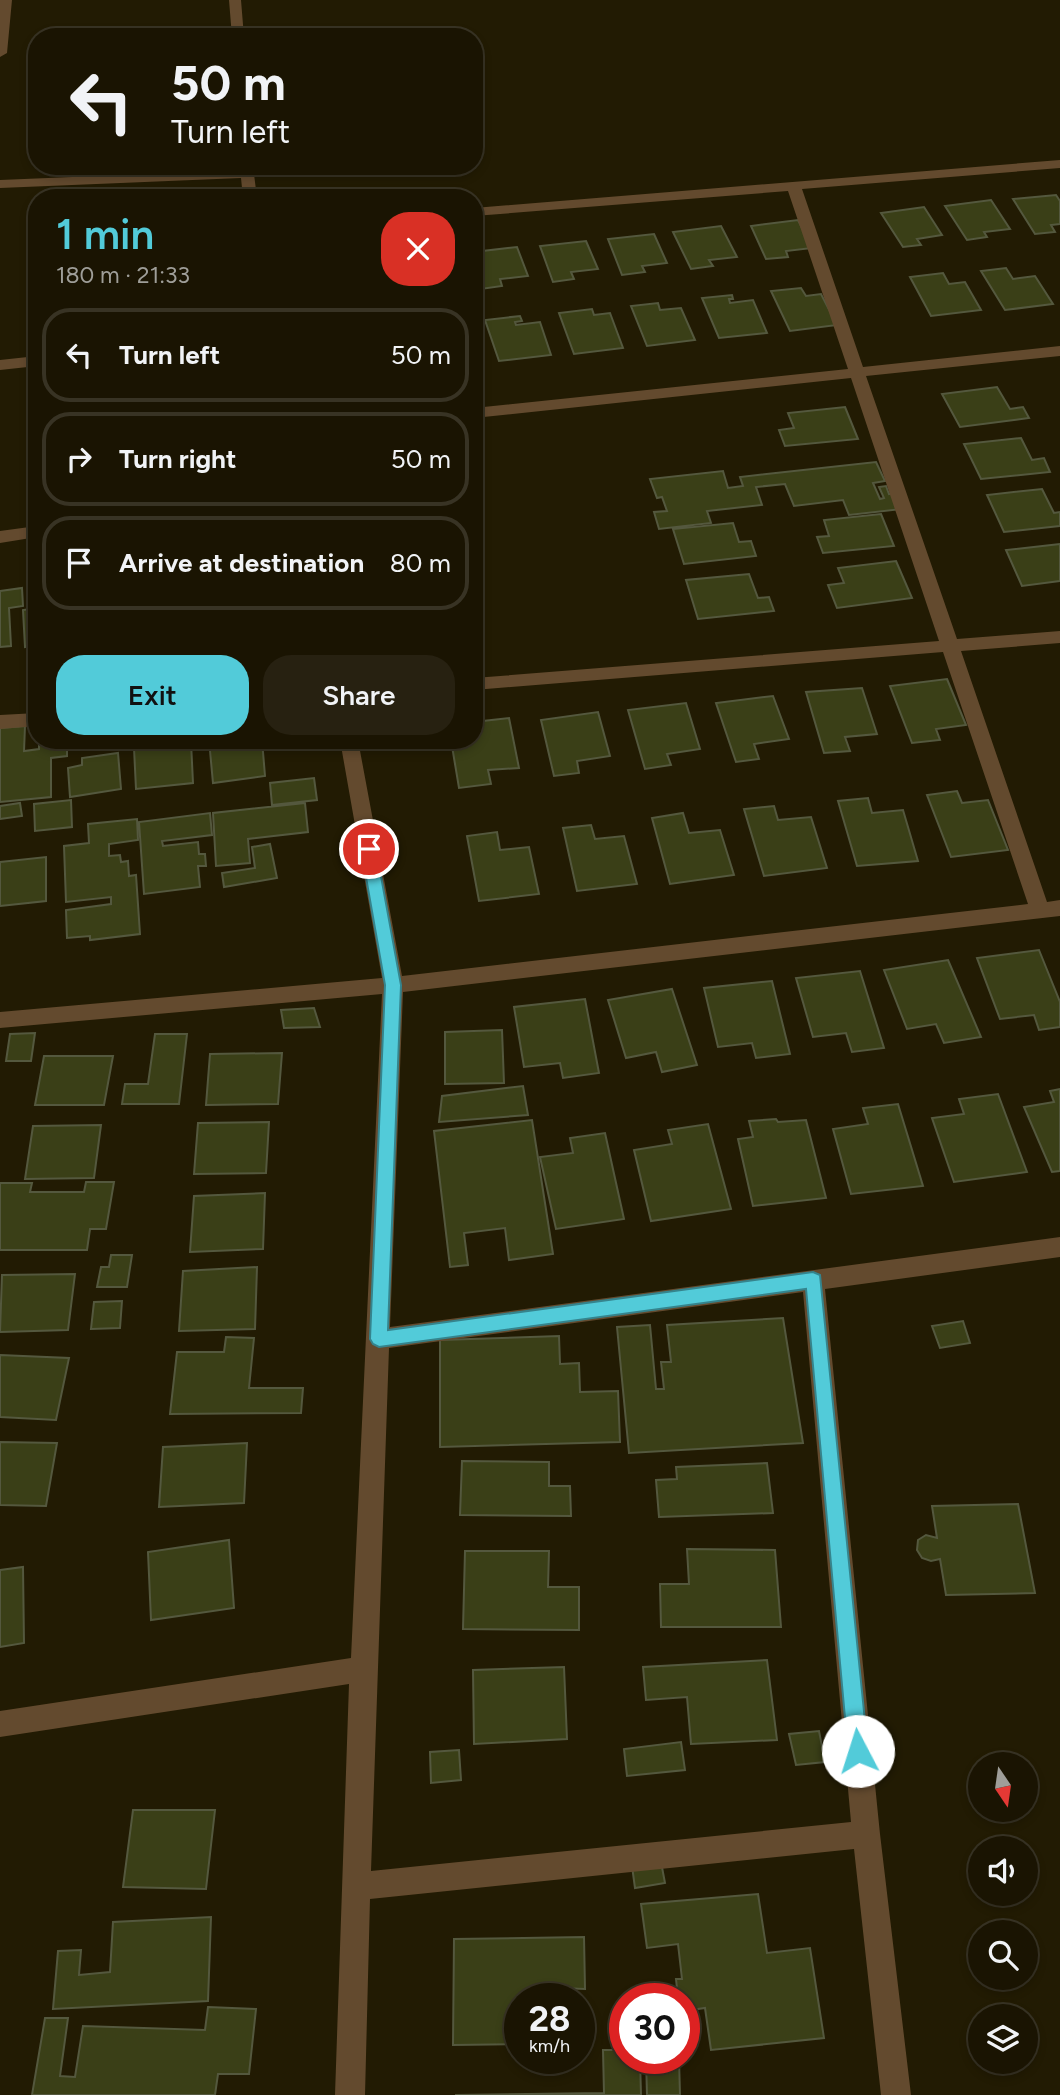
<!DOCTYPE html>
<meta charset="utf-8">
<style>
body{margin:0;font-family:Figtree,sans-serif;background:#272111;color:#f1f3f6;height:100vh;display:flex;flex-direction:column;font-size:26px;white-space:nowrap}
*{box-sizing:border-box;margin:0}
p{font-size:23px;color:#9f9e99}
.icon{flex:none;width:38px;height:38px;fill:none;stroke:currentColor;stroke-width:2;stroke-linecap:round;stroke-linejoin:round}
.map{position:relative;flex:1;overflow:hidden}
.drawer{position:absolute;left:28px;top:189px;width:455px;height:560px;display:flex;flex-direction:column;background:#1a1402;border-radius:28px;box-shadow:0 4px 10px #0003,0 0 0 2px #383324}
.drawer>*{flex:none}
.top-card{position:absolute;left:28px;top:28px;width:455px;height:147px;border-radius:28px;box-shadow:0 4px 10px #0003,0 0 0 2px #383324;background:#1a1402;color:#f1f3f6;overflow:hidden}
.needle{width:46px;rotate:167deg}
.fabs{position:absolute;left:968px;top:1752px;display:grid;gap:14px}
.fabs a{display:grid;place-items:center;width:70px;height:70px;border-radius:50%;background:#1a1402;box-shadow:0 4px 10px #0003,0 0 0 2px #383324;font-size:35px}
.speed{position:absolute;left:504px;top:1983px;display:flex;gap:14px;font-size:35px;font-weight:700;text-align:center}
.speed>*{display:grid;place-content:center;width:91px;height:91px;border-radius:50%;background:#1a1402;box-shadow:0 4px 10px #0003,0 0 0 2px #383324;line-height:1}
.speed small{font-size:18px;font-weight:400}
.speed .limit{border:10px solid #d22;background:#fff;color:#111}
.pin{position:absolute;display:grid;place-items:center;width:60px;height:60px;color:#fff;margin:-30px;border:4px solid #fff;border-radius:50%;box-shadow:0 2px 7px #0007}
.me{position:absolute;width:77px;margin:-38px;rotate:355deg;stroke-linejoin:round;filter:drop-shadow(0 0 5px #0008)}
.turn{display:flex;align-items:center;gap:24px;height:147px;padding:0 28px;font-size:32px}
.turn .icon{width:91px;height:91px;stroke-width:2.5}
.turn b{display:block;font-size:49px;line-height:60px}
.round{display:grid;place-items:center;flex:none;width:74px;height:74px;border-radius:28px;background:#272111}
.summary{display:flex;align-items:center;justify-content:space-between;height:119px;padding:0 28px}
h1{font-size:42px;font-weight:600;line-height:52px;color:#52cbd9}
.primary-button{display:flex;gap:14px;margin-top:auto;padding:14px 28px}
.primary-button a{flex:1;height:80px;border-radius:28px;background:#52cbd9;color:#111;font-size:28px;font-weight:600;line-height:80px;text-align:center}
.primary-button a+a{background:#272111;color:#f1f3f6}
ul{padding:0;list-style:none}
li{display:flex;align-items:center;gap:21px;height:94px;margin:0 14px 10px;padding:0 14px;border:4px solid #383324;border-radius:28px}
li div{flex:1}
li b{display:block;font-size:26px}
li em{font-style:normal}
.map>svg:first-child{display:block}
.building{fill:#3a3f17;stroke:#54583e;stroke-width:2}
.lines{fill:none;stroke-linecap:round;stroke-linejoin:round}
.street{fill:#634a2e;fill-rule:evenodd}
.route{fill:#52cbd9;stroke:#35848d;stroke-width:2}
</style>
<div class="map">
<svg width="1060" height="2095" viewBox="0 0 1060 2095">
<rect width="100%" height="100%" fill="#221b03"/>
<path class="building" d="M1056,195L1060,201V224L1051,225L1055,232L1035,234L1013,199Z
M991,200L1010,229L984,232L987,237L967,240L945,206Z
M924,207L942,235L917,239L921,245L903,247L881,213Z
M798,220L812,248L786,251L788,257L766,259L751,226Z
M721,226L737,257L709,260L713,266L691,269L673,232Z
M654,234L667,263L642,266L645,272L622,275L608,239Z
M586,241L598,269L571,272L574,279L553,282L540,246Z
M517,247L528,276L500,279L502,286L481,289L474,270V252Z
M1006,268L1013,279L1035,276L1053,304L1005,310L981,271Z
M943,273L949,284L965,282L981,310L931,316L910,277Z
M801,288L806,296L821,294L837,325L790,331L771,291Z
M732,295L733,299H729L730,303L753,300L767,333L719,338L702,298Z
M658,303L660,310L681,308L695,340L647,346L631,306Z
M592,309L594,315L610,313L623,348L574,354L559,313Z
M520,316L522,321L515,322L516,325L540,322L551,355L499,361L485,320Z
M997,387L1010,409L1023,407L1029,418L960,427L942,394Z
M845,407L858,439L785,446L779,430L794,428L788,413Z
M1021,438L1032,460L1044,458L1050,472L981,479L964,444Z
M876,462L885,481L873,483L880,499L884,498L879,487L886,486L889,494L894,493L902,509L849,515L843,500L794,506L785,484L756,487L762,505L707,511L711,523L659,529L654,512L667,511L662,497L657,498L650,479L723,471L728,488L743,486L740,477Z
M1042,489L1054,513L1060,512V526L1004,532L987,495Z
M881,514L894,546L823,553L817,537L829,536L824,520Z
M733,523L739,542L751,541L756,556L684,564L673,529Z
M1060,544V581L1022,586L1006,550Z
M896,561L912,598L837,608L828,585L844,583L838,568Z
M749,574L758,598L769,597L774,611L698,619L686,580Z
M22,588L23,606L9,608L11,646L0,647V591Z
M37,608V645L25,647L23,610Z
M947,679L966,725L936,729L940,740L912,743L890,686Z
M862,688L877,734L845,737L850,751L824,753L806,692Z
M773,696L789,739L754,744L759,759L736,762L716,703Z
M686,703L700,749L667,754L671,765L645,769L628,710Z
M598,712L610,756L577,761L579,773L554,776L541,720Z
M509,718L519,768L488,770L491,784L459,788L451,740H474V722Z
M25,726L24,751L39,749V740H67V756L51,758V797L0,802V728Z
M209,740H262L265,776L213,783Z
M191,742L193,783L136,789L134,748Z
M118,753L121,789L70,797L68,768L82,765V758Z
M314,778L317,800L272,805L270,783Z
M957,791L962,803L988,800L1008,850L951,857L927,795Z
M868,798L872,813L903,810L918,861L857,866L838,801Z
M71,800L72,827L35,831L34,804Z
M20,803L22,816L0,819V806Z
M305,803L308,832L248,839L250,863L216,866L213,813Z
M774,806L778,820L811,817L827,868L764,876L744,809Z
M210,813L212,835L162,841L163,846L198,842L199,854H205L206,866H198L200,887L144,894L139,822Z
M683,813L689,833L720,830L734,875L670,884L652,818Z
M137,819L138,840L109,844V856L120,855L121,862L128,861L129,876L136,875L140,934L90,940V936L67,938L66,910L111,904V897L66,902L64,846L89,843L88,824Z
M591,825L595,839L624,836L637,884L577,891L563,828Z
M497,832L500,850L529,847L539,894L479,901L467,836Z
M270,844L277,878L224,887L222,873L255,868L252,847Z
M46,857V901L0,906V862Z
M1039,950L1060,1002V1027L1039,1030L1034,1015L1000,1019L977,958Z
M948,960L981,1037L944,1043L936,1024L907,1029L884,970Z
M860,971L884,1048L852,1052L846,1033L813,1037L796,978Z
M772,981L790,1054L756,1058L752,1043L718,1047L704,988Z
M672,989L697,1065L662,1072L656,1052L626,1058L608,1000Z
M585,999L599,1073L563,1078L560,1063L524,1067L514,1007Z
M314,1008L320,1027L284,1028L281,1010Z
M502,1030L504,1083L445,1084V1032Z
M35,1033L31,1061H6L10,1034Z
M155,1034H187L179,1104H122L125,1084H148Z
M282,1053L278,1104L206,1105L210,1054Z
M44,1056H113L104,1105H35Z
M523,1086L528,1115L439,1122L442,1096Z
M1060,1089V1171L1052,1172L1024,1107L1054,1102L1050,1091Z
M998,1094L1027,1172L954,1182L932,1118L964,1114L959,1099Z
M898,1104L923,1186L851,1194L833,1129L868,1124L863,1108Z
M776,1119L778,1122L806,1120L826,1198L753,1206L738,1139L753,1137L749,1121Z
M532,1120L553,1254L509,1260L505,1228L464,1233L468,1265L450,1267L434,1131Z
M269,1122L266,1173L194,1174L198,1123Z
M708,1124L731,1209L651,1221L634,1150L672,1144L668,1130Z
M101,1125L94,1178L25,1179L33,1126Z
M605,1133L624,1219L556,1229L540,1157L573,1153L570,1138Z
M86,1182H114L106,1229H90L87,1250H0V1183H32L30,1192H84Z
M265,1193L263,1249L190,1252L194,1196Z
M111,1255H132L127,1287H97L101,1267H109Z
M257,1267L255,1329L179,1331L183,1271Z
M75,1274L68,1330L0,1332L2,1275Z
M122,1301L120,1328L91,1329L94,1302Z
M783,1318L803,1443L629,1453L617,1327L650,1325L656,1389H664L661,1362H671L667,1325Z
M963,1321L970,1343L940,1348L932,1326Z
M559,1336L560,1364L579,1363L580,1392L618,1391L620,1442L440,1447V1340Z
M226,1337L254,1338L249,1388H303L301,1413L170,1414L177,1352H224Z
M0,1355L69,1358L56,1420L0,1417Z
M0,1442L57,1443L46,1506L0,1505Z
M247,1443L244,1503L159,1507L163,1447Z
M462,1461L549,1462V1486H570L571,1516L460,1515Z
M767,1463L773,1513L659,1517L656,1480L677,1479L676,1467Z
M1018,1504L1035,1593L946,1595L940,1559L931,1561L922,1558L917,1550L918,1540L926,1535L937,1538L932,1506Z
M229,1540L234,1608L151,1620L148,1552Z
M687,1549L775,1550L781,1627H661L660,1584H689Z
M465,1551H549L548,1587H579V1630L463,1629Z
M23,1567L24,1643L0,1647V1570Z
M767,1660L777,1740L691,1744L687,1697L646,1700L643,1667Z
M564,1667L567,1739L474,1744L473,1670Z
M819,1731L825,1762L796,1765L789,1734Z
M681,1742L685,1770L627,1776L624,1749Z
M459,1750L461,1780L431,1783L430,1752Z
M133,1810H215L206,1889L123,1887Z
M661,1862L665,1883L635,1888L632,1866Z
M758,1894L767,1953L810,1948L824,2038L711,2050L705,2008L684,2011V1998H678L676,1979H682L678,1944L647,1948L641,1904Z
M211,1917L208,2001L53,2009L58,1951L81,1950L79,1975L110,1972L113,1922Z
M584,1937L585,1989L561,1988V1998H520V2044L453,2045L454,1939Z
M208,2007L256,2009L249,2074H218L215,2095H32L45,2018H68L60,2076L75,2077L83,2026L205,2030Z
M603,2050H625V2058H640L641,2095H455L604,2093Z
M646,2058H679L680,2095H647Z"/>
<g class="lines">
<path class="street" d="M0,0H12L7,53L0,57Z
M229,0H241L244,37H232Z
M1060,160V168L802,189L863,367L1060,346V356L866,376L957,639L1060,631V643L961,651L1047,902L1060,900V916L403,992L390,1327L1060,1237V1257L825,1289L880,1834L911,2095H881L854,1849L370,1899L365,2095H335L349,1684L0,1737V1711L351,1658L382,994L0,1028V1012L382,978L340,740H358L402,976L1028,904L943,652L474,690V678L939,641L851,378L474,418V408L848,369L788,191L474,216V208ZM803,1292L851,1822L371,1871L389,1348Z
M239,166H253L257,198H243L241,178L0,188V180L240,170Z
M37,356V366L0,370V360Z
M37,526V537L0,543V531Z
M37,713V726L0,729V715Z"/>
</g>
<path class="route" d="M369,844L376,849L401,985L388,1330L813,1272L820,1275L868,1751L865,1758L858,1761L851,1758L848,1751L806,1289L379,1347L373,1344L370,1339L385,985L361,849Z"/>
</svg>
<div class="fabs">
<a><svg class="needle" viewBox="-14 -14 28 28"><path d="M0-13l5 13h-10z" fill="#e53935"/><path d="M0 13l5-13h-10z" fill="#9f9e99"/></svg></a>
<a><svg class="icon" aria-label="sound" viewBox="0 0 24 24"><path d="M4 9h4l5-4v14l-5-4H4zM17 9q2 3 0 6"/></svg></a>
<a><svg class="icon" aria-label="search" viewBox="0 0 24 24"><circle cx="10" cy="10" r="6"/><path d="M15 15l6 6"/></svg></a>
<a><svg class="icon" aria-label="layers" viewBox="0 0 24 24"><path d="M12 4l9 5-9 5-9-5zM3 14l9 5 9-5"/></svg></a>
</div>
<div class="speed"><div>28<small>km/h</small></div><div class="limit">30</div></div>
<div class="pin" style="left:369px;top:849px;background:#d93025"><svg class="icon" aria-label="arrive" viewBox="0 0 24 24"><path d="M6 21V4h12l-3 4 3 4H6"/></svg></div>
<svg class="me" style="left:858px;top:1751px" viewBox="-20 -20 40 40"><circle r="19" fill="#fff"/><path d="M0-13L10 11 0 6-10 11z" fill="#52cbd9"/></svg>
<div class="top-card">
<div class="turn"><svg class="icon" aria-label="left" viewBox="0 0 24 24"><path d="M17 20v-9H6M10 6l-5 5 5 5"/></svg><div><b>50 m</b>Turn left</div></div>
</div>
<section class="drawer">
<div class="summary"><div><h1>1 min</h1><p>180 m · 21:33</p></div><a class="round" style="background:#d93025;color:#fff"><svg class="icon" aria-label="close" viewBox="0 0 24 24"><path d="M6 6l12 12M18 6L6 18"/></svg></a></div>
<ul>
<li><svg class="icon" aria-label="left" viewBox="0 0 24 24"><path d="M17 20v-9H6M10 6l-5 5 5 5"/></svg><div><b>Turn left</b></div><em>50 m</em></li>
<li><svg class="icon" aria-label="right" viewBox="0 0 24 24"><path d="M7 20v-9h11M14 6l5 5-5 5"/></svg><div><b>Turn right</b></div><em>50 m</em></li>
<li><svg class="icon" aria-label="arrive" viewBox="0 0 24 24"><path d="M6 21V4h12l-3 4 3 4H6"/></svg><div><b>Arrive at destination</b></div><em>80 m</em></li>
</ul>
<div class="primary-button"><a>Exit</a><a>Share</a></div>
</section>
</div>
